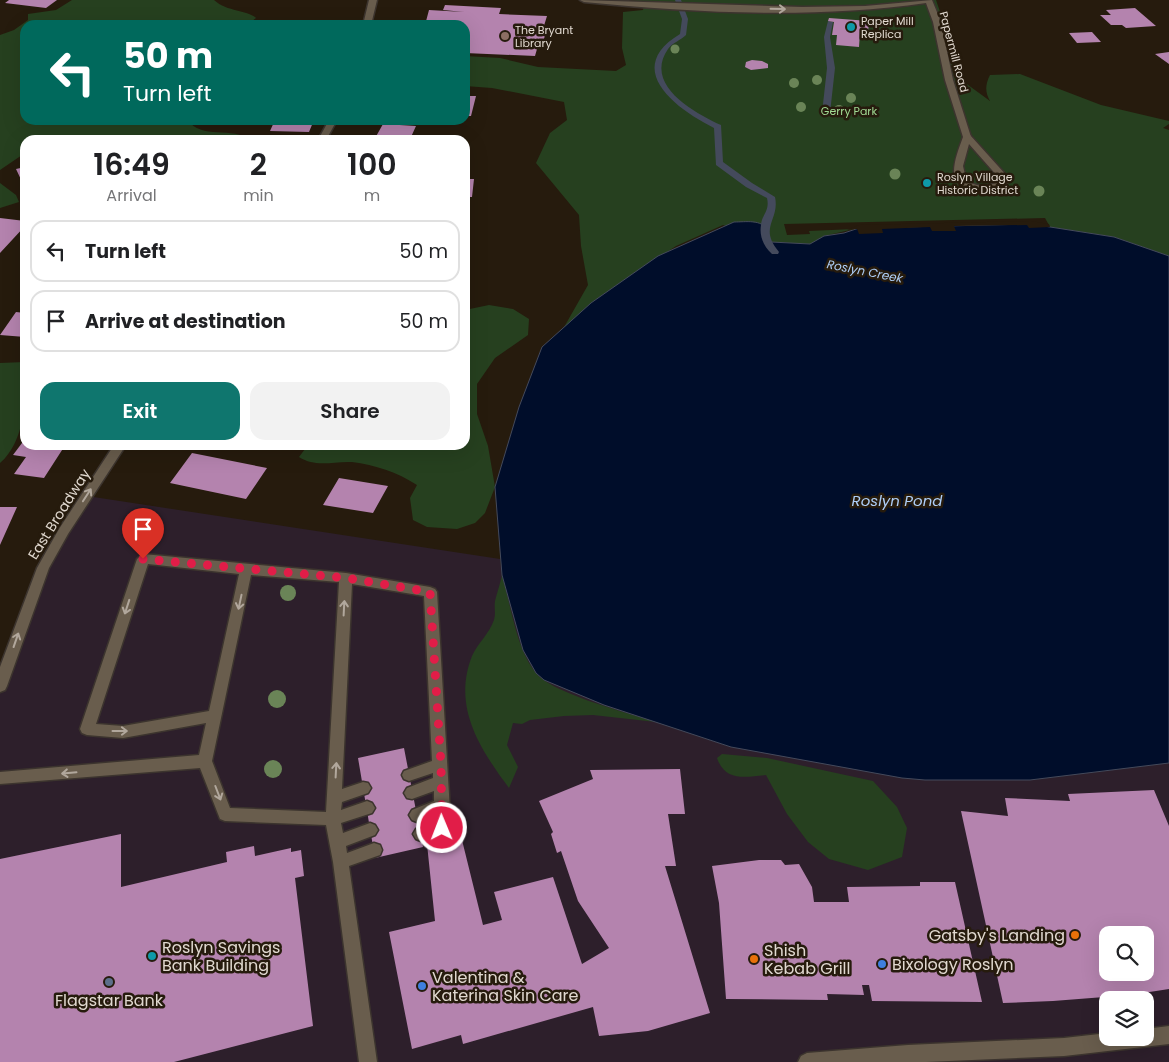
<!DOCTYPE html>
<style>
body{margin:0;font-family:Poppins,sans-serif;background:#f2f2f2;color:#202124;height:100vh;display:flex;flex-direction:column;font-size:19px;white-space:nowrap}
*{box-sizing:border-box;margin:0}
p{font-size:16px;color:#757577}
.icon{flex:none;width:28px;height:28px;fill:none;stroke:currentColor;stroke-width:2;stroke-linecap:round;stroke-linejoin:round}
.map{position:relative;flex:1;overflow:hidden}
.panel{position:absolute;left:20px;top:135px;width:450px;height:315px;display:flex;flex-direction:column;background:#fff;border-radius:15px;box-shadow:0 5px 20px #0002}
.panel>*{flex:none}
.top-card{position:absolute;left:20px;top:20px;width:450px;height:105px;border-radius:15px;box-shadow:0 5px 20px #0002;background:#00695c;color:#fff;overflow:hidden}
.buttons{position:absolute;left:1099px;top:926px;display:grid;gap:10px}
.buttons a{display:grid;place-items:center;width:55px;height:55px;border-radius:10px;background:#fff;box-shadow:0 5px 20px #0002;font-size:25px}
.pin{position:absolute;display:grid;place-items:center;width:42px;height:42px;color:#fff;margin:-51px -21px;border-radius:50% 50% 50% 0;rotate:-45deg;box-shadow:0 0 5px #0007}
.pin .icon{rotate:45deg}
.me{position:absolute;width:55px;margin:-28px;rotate:359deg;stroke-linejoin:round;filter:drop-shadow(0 0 4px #0008)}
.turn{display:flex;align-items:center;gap:18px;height:105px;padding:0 20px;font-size:22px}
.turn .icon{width:65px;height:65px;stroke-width:2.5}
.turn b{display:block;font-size:35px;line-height:42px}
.eta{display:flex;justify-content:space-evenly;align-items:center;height:85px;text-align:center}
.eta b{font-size:30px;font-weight:600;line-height:35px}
.button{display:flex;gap:10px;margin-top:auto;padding:10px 20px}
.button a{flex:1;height:58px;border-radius:15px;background:#0f766e;color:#fff;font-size:20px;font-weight:600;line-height:58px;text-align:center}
.button a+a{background:#f2f2f2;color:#202124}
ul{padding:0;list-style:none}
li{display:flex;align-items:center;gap:15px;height:62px;margin:0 10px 8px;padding:0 10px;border:2px solid #e0e0e0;border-radius:15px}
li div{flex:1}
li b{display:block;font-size:19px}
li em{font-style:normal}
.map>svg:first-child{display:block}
.commercial{fill:#2d1f2b;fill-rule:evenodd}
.green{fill:#26401f}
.water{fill:#000d2a;stroke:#444a5c}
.pier{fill:#261b0d}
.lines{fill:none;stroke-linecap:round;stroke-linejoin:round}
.stream{fill:#444a5c;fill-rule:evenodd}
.building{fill:#b483ae;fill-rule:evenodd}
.service-casing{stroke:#3c342e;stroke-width:3}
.minor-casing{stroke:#3c342e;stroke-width:3}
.secondary-casing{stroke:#3c342e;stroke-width:3}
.service{fill:#695d4d;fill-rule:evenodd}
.minor{fill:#695d4d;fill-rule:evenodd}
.secondary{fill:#695d4d;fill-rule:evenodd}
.tree{fill:#6a8457}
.oneway{stroke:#b1a79c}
.route{stroke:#e11d48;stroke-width:9;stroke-dasharray:0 16.2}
.culture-dot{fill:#0f9aa8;stroke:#261b0d;stroke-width:2}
.education-dot{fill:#8d6e63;stroke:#261b0d;stroke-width:2}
.food-dot{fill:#e8710a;stroke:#261b0d;stroke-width:2}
.shop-dot{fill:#3f7fe0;stroke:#261b0d;stroke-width:2}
.service-dot{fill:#5c6f8a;stroke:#261b0d;stroke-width:2}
.labels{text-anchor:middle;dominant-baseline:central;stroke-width:5;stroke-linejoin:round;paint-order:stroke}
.far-poi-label{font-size:11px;fill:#e1d9d0;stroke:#261b0d;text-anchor:start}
.far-street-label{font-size:11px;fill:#e1d9d0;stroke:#261b0d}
.far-park-label{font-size:11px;fill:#a1da93;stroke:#261b0d}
.far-water-label{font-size:12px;font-style:italic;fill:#aecef7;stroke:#261b0d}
.street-label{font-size:14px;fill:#e1d9d0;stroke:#261b0d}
.water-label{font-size:15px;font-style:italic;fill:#aecef7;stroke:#261b0d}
.near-poi-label{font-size:16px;fill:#e1d9d0;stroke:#261b0d;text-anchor:start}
</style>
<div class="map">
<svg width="1169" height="1062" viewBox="0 0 1169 1062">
<rect width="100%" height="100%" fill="#261b0d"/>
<path class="commercial" d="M87,496L500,559L502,575L604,705L731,747L925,780H1030L1169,763V1062H0V691L27,606ZM1108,935H1145V972H1108ZM1108,1000H1145V1038H1108Z"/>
<path class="green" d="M72,0H214C227,12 248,10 256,18L247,25H25V120H188C200,140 234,126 250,140H25V153L0,170V35L14,30L28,20V14L56,10Z
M630,0H936L964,82L990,101C985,92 985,85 990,75L1020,74L1101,105L1169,121V124L1163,128L1169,130V256L1114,237L1050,227L1045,218L784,224L787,235L810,234L809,231L854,229L824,236L811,244L771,242L723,225L676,246L591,303L563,329L588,285L581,246L579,215L536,163L550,133L567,120L564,102L492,88L465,86V56L500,58L538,67L616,71L626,65L622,48L623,12L643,10L645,2Z
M0,183L16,195L19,202L0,208Z
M489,305L513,309L529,319L528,335L495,358L477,384V414L488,446L495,487L485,513L475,523L457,529L427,527L413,520L410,498L417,485C397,472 375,465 352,462C333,461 316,468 299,457L308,445H465V310Z
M25,362V420L22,421C19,436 12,453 0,463V363Z
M502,575C511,605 516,649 536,673C553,694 629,713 656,722L593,715L564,716L530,720L522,724L513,723L507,745L518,767L509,788C480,749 452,707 472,656C478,643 489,634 494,620C496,614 494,608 495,601C497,593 500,584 502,575Z
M722,754L767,758L873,781L897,807L907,828L902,857L868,870L829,859L808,842L787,814L766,775C746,777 725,782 717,758Z"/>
<path class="water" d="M734,222C746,222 761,219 768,230L765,238L771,242L810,244L824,236L844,233L859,228L1031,224L1114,237L1169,256V763L1030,780H925L902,778L731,747L604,705L544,680L536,673L523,650L502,575L495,487L519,407L542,347L591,303L658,256Z"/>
<path class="pier" d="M1031,221L1049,224L1050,227L1029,228L1027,225L954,226L956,231H932L930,227L882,229L883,233L859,234L857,229L847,230L859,225Z"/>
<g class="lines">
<path class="stream" d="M675,0H681L688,19L686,35C681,40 672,43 668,49C643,85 695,113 721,125L723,162L752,183L775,197C780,220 758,227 779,252L778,254H772C764,247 759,236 761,225C762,214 770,211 767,198L746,187L716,165L714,128C676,109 622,69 680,34L682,19Z
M828,21L833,22L830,37L835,68L830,113L826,115L822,113L827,68L824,37Z"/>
</g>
<path class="building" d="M9,0H57L46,8L5,3Z
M445,5L501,8L499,14L547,16L543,29H547L543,42H539L535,56L465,53V25H425L429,10L464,12L443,10Z
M1135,8L1156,26L1126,28L1122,25H1111L1100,15H1111L1106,10Z
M829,18L869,21L868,33L860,32L859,47L836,45L837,35H832L834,22L828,21Z
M314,20H324L323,22L339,23L338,25H296L298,21L313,22Z
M1092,32L1101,42L1077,43L1069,33Z
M1169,52V64L1155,54Z
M752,60L762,61L768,64V68L751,70L745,67L746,62Z
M465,96H476L471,116H465Z
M275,120H314L309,132L270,131Z
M383,124L416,126L411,137L430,138L428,140H374Z
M25,167V188L16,169Z
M465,179H474L472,197H465Z
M0,218L25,221V226L0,253Z
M16,312L25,313V337L0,335Z
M25,439V445L64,447L44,478L14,474L26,457L13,455Z
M192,453L267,468L246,499L170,483Z
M339,478L388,486L373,513L323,505Z
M0,507H17L0,545Z
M404,748L423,847L375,858L358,758Z
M680,769L685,814H668L676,866H665L710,1013L648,1031L599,1036L593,1007L463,1044L461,1035L412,1049L389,932L435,921L427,844L461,836L483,925L502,920L494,892L553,877L582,964L609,948L578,901L561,851L557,853L551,834L553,832L539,801L593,779L590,770Z
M1154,790L1169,826V989L1130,995L1053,1001L1003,1003L961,811L1008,816L1005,798L1070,801L1068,794ZM1108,935H1145V972H1108Z
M121,834V887L227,862L226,852L254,846L255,856L291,848V852L301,850L304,876L295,878L313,1026L174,1062H0V859Z
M759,860H781L785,865L799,864L812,887L814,902H849L847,887L920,886V882H955L982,1002L872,1001L869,985H862L864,995L827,994L828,1000L726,999L719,903L712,866Z"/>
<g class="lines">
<g class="service-casing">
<path id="service" d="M967,134L970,135L1007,176V184C993,193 956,197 954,172C954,160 959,148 963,137ZM969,144L999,178V181C989,187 975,188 966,179L963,166Z
M143,554L346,573L430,587L435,589L437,592L451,828L448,833L421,841L416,839L413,834L416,829L435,823V815L417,822L412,820L409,815L412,810L434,801V791L412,799L407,798L404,793L407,788L433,778V773L409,781L404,779L402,775L404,771L432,761L424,596L352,584L342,789L363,782L368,783L371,788L368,793L342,802L341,810L367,801L372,803L375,808L372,813L341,823L343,833L370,823L375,825L378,830L375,835L346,846L347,853L374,843L380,845L382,850L380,855L349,866L377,1062H359L333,862L326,825L225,821L220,819L200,768L0,784V772L199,755L206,723L123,738L87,735L82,733L80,729L137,559ZM148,564L239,574L209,711L123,726L96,724ZM251,575L339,582L326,812L230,808L212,761Z"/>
</g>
<g class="minor-casing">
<path id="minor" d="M580,0L802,7L865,6L932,0L941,22L953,80L971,137L967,140L963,137L945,80L933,22L926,3C815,19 695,13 584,2Z"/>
</g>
<g class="secondary-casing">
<path id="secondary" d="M369,0H377L371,25H363Z
M329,120H337L326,140H318Z
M114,445H126L68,534L49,568L7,686L5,690L0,692V667L37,568L59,529Z
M1169,1026V1044L1064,1056L926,1062H798L801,1056L807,1053L908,1045L1064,1038L1108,1033V1038H1145V1029Z"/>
</g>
<use href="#service" class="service"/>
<use href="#minor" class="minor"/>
<use href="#secondary" class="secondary"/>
</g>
<g class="tree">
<circle cx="675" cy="49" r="4.5"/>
<circle cx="817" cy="80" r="5"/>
<circle cx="794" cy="83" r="5"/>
<circle cx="851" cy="98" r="5"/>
<circle cx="801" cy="107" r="5"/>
<circle cx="839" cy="110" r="5"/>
<circle cx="895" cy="174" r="5.5"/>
<circle cx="1039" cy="191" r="5.5"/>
<circle cx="288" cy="593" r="8"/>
<circle cx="277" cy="699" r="9"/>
<circle cx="273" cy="769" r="9"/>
</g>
<defs><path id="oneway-shaft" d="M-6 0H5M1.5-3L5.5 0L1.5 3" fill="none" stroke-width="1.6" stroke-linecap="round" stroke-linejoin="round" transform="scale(1.25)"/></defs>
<g class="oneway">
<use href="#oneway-shaft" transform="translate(778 9) rotate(1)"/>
<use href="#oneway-shaft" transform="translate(87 495) rotate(-57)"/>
<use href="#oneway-shaft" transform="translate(240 602) rotate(102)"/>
<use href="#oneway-shaft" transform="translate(127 607) rotate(108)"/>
<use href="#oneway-shaft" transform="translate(344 608) rotate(-87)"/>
<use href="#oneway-shaft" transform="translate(16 640) rotate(-71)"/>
<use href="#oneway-shaft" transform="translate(120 731)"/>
<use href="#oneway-shaft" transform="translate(336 770) rotate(-87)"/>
<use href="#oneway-shaft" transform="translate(69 773) rotate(175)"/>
<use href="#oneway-shaft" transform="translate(218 793) rotate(69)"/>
</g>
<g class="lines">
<path class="route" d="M143,559L346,578L430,592L441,764L442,828"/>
</g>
<g class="culture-dot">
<circle cx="851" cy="27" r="5"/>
<circle cx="927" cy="183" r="5"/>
<circle cx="152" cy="956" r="5"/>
</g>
<circle class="education-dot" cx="505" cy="36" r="5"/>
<g class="food-dot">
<circle cx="1075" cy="935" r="5"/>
<circle cx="754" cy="959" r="5"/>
</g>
<g class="shop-dot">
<circle cx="882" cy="964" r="5"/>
<circle cx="422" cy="986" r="5"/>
</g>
<circle class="service-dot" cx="109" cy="982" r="5"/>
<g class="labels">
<g class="far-poi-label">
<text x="861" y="21">Paper Mill<tspan x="861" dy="13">Replica</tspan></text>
<text x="515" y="30">The Bryant<tspan x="515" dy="13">Library</tspan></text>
<text x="937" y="177">Roslyn Village<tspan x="937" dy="13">Historic District</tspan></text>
</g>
<g class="far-street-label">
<text transform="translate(954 52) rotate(75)">Papermill Road</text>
</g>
<g class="far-park-label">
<text x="849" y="111">Gerry Park</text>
</g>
<g class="far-water-label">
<text transform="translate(865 271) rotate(11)">Roslyn Creek</text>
</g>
<g class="street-label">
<text transform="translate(59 514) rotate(-58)">East Broadway</text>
</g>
<g class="water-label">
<text x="897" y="500">Roslyn Pond</text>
</g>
<g class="near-poi-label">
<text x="1065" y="935" text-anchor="end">Gatsby's Landing</text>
<text x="162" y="947">Roslyn Savings<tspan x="162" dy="18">Bank Building</tspan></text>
<text x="764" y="950">Shish<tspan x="764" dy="18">Kebab Grill</tspan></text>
<text x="892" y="964">Bixology Roslyn</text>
<text x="432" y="977">Valentina &amp;<tspan x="432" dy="18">Katerina Skin Care</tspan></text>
<text x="109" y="1000" text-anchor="middle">Flagstar Bank</text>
</g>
</g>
</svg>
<div class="buttons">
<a><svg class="icon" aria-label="search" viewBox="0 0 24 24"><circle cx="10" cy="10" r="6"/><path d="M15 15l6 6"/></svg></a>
<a><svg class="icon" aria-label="layers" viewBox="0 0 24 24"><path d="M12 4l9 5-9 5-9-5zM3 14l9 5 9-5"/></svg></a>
</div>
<div class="pin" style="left:143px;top:559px;background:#d93025"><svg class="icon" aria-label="arrive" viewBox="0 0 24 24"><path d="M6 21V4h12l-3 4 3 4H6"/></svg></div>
<svg class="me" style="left:442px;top:828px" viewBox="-20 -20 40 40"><circle r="17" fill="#e11d48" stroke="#fff" stroke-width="3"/><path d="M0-11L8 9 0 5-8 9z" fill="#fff"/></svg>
<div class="top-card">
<div class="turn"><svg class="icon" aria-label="left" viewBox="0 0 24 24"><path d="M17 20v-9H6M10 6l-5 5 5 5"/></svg><div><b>50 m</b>Turn left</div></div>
</div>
<section class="panel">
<div class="eta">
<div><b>16:49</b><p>Arrival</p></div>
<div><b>2</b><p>min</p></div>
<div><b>100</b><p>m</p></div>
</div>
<ul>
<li><svg class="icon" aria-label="left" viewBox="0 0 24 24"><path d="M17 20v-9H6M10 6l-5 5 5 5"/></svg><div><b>Turn left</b></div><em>50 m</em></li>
<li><svg class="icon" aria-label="arrive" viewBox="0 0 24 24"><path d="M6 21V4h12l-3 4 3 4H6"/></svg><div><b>Arrive at destination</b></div><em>50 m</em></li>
</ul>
<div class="button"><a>Exit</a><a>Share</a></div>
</section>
</div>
